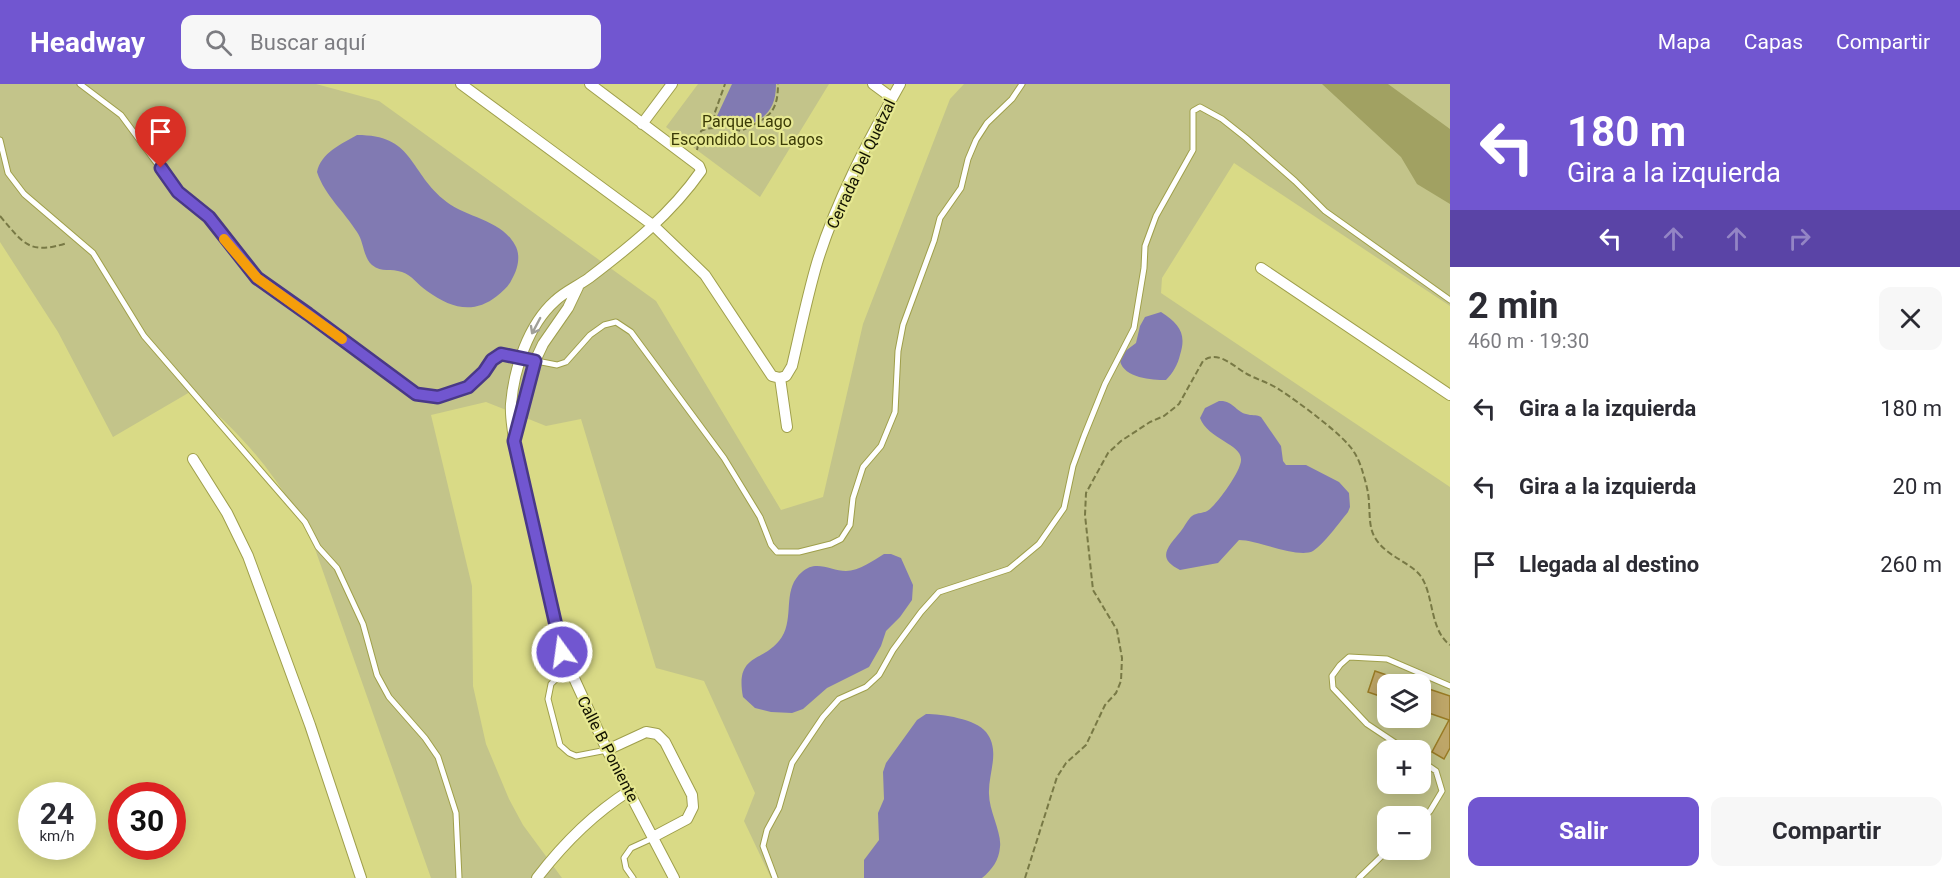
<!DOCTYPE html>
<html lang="es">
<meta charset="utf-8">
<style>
body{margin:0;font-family:Roboto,sans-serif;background:#f7f7f7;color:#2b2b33;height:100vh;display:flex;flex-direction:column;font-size:22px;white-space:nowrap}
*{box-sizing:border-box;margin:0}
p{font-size:20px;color:#7c7c81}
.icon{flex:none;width:33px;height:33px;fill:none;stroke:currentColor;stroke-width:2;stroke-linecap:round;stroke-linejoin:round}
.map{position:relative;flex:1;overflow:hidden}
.side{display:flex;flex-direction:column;background:#fff;width:510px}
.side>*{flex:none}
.top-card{background:#7156d0;color:#fff;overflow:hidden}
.controls{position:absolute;left:1377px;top:590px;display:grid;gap:12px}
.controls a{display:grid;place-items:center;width:54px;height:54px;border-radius:12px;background:#fff;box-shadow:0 3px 15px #0003;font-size:30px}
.speed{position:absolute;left:18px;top:698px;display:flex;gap:12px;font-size:30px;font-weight:700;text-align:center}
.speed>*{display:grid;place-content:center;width:78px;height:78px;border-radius:50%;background:#fff;box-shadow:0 3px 15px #0003;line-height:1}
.speed small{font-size:15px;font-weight:400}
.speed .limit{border:9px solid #d22;background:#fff;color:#111}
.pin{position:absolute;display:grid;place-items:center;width:51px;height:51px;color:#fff;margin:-62px -26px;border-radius:50% 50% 50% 0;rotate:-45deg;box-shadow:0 0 6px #0007}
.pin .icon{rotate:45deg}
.me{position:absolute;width:66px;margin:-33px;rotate:346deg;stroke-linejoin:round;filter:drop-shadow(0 0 4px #0008)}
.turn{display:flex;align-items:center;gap:21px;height:126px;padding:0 18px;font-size:27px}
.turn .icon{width:78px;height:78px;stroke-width:2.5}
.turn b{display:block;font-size:42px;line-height:51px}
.lanes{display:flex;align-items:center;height:57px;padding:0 18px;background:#0003;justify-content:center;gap:30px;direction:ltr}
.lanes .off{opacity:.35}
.round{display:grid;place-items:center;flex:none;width:63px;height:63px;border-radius:12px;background:#f7f7f7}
.summary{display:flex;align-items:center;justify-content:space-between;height:102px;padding:0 18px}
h1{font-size:36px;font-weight:700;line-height:45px}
.action{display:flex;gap:12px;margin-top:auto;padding:12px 18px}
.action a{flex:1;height:69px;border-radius:12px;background:#7156d0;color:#fff;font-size:24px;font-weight:700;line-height:69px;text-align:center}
.action a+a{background:#f7f7f7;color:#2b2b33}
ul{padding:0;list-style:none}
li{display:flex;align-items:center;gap:18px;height:78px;padding:0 18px}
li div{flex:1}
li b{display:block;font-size:22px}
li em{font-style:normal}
header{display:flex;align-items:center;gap:36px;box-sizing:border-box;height:84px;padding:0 30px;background:#7156d0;color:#fff}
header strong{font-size:28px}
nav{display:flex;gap:33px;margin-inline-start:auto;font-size:21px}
.search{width:420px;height:54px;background:#f7f7f7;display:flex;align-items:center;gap:15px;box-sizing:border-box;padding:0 21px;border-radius:12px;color:#7c7c81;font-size:22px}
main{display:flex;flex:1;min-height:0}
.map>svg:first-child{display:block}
.green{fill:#c3c48a;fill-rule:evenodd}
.forest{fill:#a1a162}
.water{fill:#817ab2}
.building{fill:#bea668;stroke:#987a24;stroke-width:1.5}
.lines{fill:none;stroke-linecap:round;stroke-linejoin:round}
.service-casing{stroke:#9f9f4b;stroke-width:7}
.minor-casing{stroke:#9f9f4b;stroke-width:12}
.path{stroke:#787945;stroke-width:2;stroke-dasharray:6 3;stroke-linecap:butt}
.service{stroke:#fff;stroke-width:5}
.minor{stroke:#fff;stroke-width:10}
.oneway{stroke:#a0a099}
.route-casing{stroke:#493887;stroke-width:15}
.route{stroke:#7156d0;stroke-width:10}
.slow{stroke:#f59e0b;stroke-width:10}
.labels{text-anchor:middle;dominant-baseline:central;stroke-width:4.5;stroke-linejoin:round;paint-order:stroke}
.park-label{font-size:16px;fill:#3b3b06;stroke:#e6e892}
.street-label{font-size:16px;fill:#121200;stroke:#e6e892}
</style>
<header>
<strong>Headway</strong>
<div class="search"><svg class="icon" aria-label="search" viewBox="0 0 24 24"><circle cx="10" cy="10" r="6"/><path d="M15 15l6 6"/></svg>Buscar aquí</div>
<nav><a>Mapa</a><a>Capas</a><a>Compartir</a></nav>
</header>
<main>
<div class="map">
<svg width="1450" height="794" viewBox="0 0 1450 794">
<rect width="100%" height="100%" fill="#d9da86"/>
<path class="green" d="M0,0H316L379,17L656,217L781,426L823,413L863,240L950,15L964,0H1450V222L1234,79L1162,194L1161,209L1450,403V794H771L744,737L755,709L704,597L656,584L581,335L546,342L486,318L431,331L472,502L473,602L486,660L509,715L523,741L562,794H431L314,462C284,400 245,350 190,308L113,353L58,248L0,158ZM1388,600H1420V633H1388ZM1388,666H1420V699H1388ZM1388,732H1420V765H1388Z
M698,0H829L760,113L666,43Z"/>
<path class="forest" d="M1322,0H1388L1450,45V120L1417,100L1401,73Z"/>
<path class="water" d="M732,0H776C776,31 760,37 734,47L717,32Z
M357,51C413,51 408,85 443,115C464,134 500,134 515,161C521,171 518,185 512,195C509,202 503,207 497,212C473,231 451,224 427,207C418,201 412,191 402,188C391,184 382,189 372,181C363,173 364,158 357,148C344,127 325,112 317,88C321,69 341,60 357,51Z
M1161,228C1179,240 1187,249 1180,271C1178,280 1173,289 1166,296C1152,296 1124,294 1120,277L1124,268L1136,259L1140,242L1145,233Z
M1219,317C1233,316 1235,327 1246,330C1252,332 1255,330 1261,333L1281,362L1283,377L1286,381H1306L1339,398L1349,409L1350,423L1348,428C1339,439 1324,460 1313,467C1298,475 1258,456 1239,456L1218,479L1180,486C1155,474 1169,462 1181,447C1185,442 1188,435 1192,432C1197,428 1205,430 1210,425C1219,417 1242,386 1241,375C1241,360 1208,355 1200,334L1205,324Z
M884,470H891L901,474L913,501L912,516L900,533L886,547L881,562L869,583L827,604L803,625L792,629L771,628L755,624L743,613C734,565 768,581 784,549C793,529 783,504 802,488C816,475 831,487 846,487C859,487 874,476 884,470Z
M926,630C942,630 976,635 986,648C1001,667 988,689 989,710C989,727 1002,749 1000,763C999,776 992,786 982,794H864V776L879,756L878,729L884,715L883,688L886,679L917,636Z"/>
<path class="building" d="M1375,587L1410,599V600H1388V615L1368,608Z
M1420,602L1450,612V664L1444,675L1432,668L1449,636L1420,626Z"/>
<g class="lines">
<g class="service-casing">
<path id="service" d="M80,0L121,31L178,108L209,133L257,194L308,230L416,311L438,313L468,303L485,288L492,276L501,270L557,281L566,278L590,251L604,241L616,238L631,248L724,374L760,433L771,461L777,468H799L831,460L841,455L850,441L853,414L863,383L881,362L895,328L898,267L903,241L934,157L940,134L961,104L968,75L976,56L987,39L1012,15L1022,0
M0,56L8,89L24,110L93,169L144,252L305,438L318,463L337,484L363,540L377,591L389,613L425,654L438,673L456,729L459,794
M570,587L556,595L551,600L548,615L560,661L569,669L576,672L607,666
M1406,666L1367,640L1333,604L1332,592L1340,581L1349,573L1387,575L1450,602
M1420,676L1436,687L1442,707L1430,727L1420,737
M633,794L626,784L624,774L631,764L653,754
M775,794L763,762L767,746L779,724L792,679L823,633L839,615L866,603L879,591L893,566L921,528L939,508L1009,485L1039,460L1064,424L1073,382L1084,352L1105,300L1134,244L1144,184L1145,162L1156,132L1193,66V27L1200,23L1222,35L1246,54L1295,97L1325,127L1450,216
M1359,794L1389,765"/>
</g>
<g class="minor-casing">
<path id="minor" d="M461,0L654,142L705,191L772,292L780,294
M590,0L699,82L701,87C671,130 631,162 589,194C578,202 564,208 555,217C528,241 514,285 511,320C510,332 513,345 514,357L562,568L607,666L674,794
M873,0L892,14
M642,40L672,0
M1261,184L1450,311
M780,294L786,292L792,282C800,248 807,213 817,179C836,117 868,57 900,0
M780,294L787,343
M516,350L535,277L543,260L568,224L578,203
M193,375L227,429L248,472L310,641L361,794
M607,666L646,648L657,650L665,658L692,711L693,723L687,735L653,753
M537,794C563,760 593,730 629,707"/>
</g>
<path class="path" d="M722,44L714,31L725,0
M697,66L701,47C710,42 718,46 725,42L741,47C766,34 778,32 778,0
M0,132C24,160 29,171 67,159
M1025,794L1057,693L1066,679L1086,661L1105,621L1116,609L1121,597L1122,574L1117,546L1093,506L1085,431L1086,409L1108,369L1121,357L1150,338L1164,332L1179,320L1203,277C1218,265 1234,283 1247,290C1258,296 1270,299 1280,306C1297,317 1345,352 1354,368C1358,374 1361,382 1363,389C1366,399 1369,410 1369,420C1370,431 1369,442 1374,452C1385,473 1412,478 1422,494C1434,514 1430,546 1450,561"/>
<use href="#service" class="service"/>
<use href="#minor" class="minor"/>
</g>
<defs><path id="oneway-shaft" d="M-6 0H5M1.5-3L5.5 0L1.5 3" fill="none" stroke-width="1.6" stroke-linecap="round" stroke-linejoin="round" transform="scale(1.5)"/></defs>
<use class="oneway" href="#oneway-shaft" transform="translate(536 242) rotate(118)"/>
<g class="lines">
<g class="route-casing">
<path id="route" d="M161,84L178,108L209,133L257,194L308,230L416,310L438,313L468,303L484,288L492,276L501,270L535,277L514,357L562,568"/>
</g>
<use href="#route" class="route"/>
<path class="slow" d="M224,155L257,194L342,255"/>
</g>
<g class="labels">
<g class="park-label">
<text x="747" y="37">Parque Lago<tspan x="747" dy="18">Escondido Los Lagos</tspan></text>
</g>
<g class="street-label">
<text transform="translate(861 80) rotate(-65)">Cerrada Del Quetzal</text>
<text transform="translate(608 665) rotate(63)">Calle B Poniente</text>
</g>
</g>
</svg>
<div class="controls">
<a><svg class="icon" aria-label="layers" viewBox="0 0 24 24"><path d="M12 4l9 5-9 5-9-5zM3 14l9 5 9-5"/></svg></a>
<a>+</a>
<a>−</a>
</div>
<div class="speed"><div>24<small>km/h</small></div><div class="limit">30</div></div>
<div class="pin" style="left:161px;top:84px;background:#d93025"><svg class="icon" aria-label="arrive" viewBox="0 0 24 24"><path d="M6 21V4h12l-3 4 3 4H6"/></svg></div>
<svg class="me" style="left:562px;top:568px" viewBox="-20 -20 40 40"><circle r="17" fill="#7156d0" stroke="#fff" stroke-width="3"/><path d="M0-11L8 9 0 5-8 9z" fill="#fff"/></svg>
</div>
<section class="side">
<div class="top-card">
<div class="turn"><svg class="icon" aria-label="left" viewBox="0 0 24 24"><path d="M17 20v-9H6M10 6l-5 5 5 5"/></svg><div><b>180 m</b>Gira a la izquierda</div></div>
<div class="lanes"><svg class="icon" aria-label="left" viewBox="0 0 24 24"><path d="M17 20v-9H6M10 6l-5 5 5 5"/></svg><svg class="icon off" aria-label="ahead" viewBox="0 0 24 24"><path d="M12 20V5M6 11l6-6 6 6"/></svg><svg class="icon off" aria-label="ahead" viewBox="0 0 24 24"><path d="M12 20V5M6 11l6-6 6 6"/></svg><svg class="icon off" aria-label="right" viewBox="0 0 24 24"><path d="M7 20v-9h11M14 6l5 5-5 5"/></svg></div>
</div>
<div class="summary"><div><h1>2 min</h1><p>460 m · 19:30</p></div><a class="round"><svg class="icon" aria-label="close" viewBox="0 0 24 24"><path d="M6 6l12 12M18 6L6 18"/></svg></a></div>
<ul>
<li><svg class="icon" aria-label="left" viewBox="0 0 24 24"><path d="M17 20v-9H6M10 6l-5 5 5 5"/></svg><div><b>Gira a la izquierda</b></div><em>180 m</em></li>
<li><svg class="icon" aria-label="left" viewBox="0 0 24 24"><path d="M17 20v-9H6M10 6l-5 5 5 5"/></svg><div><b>Gira a la izquierda</b></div><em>20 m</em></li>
<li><svg class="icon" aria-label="arrive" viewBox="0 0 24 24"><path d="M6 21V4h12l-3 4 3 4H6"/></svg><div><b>Llegada al destino</b></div><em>260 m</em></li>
</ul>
<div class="action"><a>Salir</a><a>Compartir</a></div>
</section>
</main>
